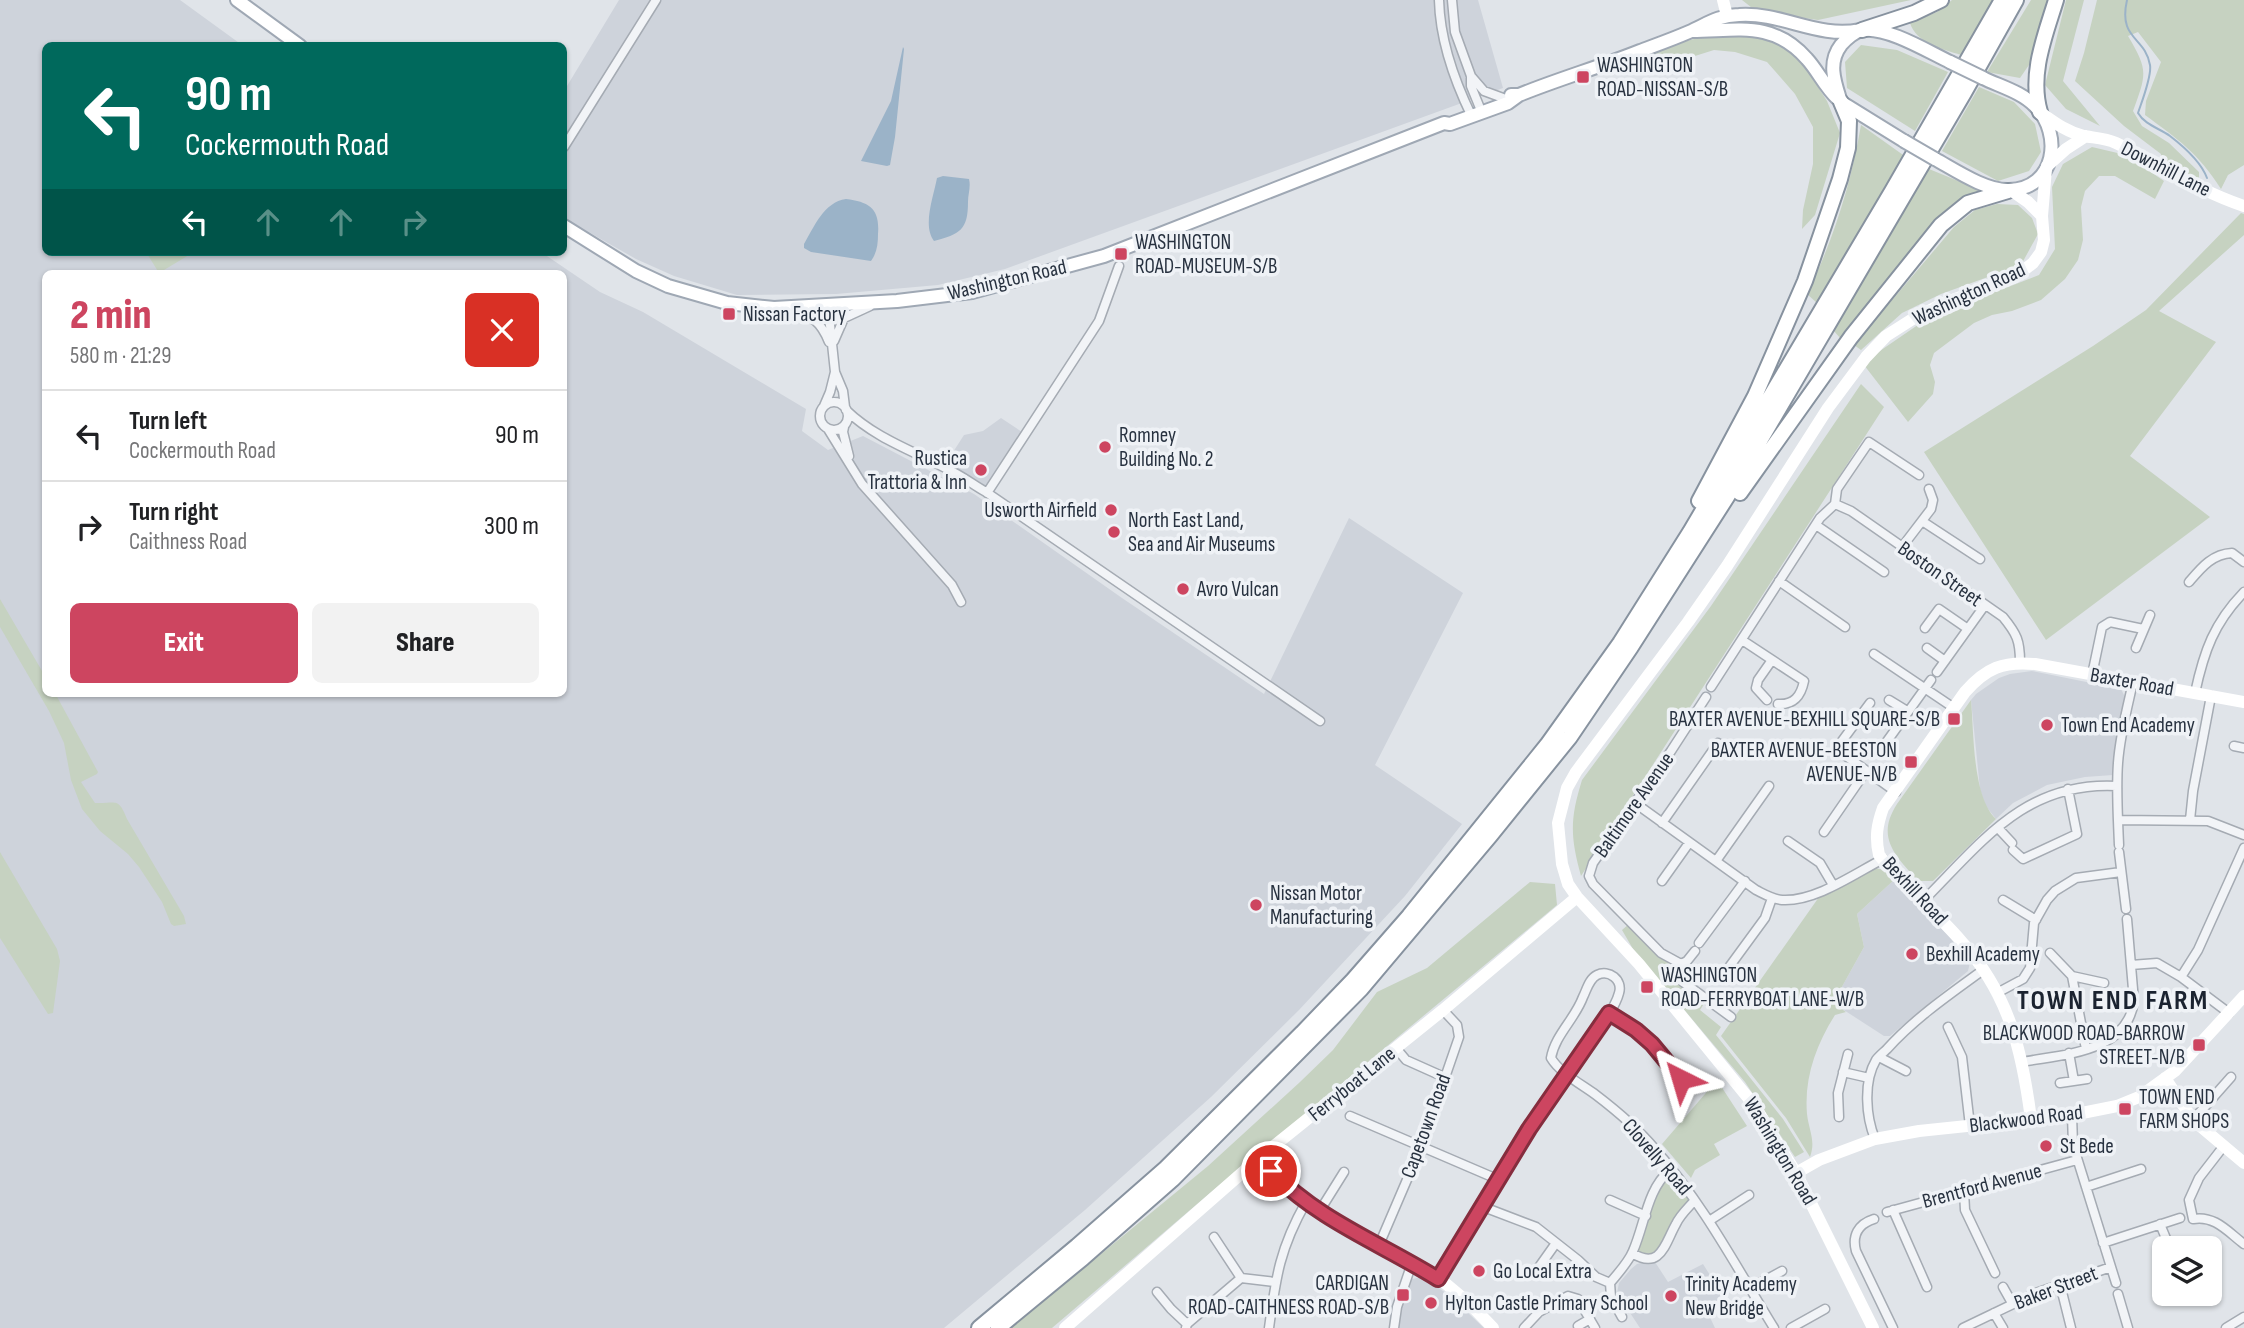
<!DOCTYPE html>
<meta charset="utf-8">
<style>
body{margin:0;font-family:"Sofia Sans Condensed",sans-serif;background:#f2f2f2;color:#202124;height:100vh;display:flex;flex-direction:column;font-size:26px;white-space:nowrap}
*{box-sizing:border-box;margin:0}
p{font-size:23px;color:#757577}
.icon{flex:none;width:38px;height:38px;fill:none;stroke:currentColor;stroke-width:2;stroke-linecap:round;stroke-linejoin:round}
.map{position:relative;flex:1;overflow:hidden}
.sheet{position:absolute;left:42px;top:270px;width:525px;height:427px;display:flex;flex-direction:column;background:#fff;border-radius:10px;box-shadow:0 2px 5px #0004}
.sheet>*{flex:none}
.hud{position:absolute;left:42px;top:42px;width:525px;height:214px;border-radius:10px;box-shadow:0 2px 5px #0004;background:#00695c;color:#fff;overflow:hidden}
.fabs{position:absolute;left:2152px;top:1236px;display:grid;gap:14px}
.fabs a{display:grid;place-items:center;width:70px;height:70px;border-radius:10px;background:#fff;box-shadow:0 2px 5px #0004;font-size:35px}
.pin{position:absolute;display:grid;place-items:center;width:60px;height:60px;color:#fff;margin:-30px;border:4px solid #fff;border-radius:50%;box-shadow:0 2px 7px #0007}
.me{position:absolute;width:77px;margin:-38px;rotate:320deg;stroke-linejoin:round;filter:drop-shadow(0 0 5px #0008)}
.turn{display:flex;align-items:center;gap:24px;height:147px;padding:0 28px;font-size:32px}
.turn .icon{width:91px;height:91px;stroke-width:2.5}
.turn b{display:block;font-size:49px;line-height:60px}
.lanes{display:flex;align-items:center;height:66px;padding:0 28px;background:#0003;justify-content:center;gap:35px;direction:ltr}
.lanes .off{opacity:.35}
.round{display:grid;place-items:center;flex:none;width:74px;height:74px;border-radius:10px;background:#f2f2f2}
.headline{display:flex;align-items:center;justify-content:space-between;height:119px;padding:0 28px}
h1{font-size:42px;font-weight:800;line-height:52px;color:#cd4560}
.action{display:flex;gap:14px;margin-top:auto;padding:14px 28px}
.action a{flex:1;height:80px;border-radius:10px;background:#cd4560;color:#fff;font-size:28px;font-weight:800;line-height:80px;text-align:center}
.action a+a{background:#f2f2f2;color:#202124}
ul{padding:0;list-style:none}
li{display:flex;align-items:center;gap:21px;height:91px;padding:0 28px;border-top:2px solid #e0e0e0}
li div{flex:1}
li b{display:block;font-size:26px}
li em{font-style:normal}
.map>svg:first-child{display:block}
.built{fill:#ced3db;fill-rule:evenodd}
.green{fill:#c6d2c1}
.water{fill:#9bb3c8}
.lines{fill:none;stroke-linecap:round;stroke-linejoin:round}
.stream{stroke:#9bb3c8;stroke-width:2}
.street-casing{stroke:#a5abb3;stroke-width:11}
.primary-casing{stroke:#9fa8b4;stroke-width:16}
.highway-casing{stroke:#87929f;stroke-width:18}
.street{stroke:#f2f4f7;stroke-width:8}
.secondary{stroke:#fff;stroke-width:12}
.primary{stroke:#fff;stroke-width:12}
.highway{stroke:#fff;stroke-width:14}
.primary-bridge-casing{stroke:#9fa8b4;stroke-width:16;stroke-linecap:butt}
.primary-bridge{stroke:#fff;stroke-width:12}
.route-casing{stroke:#852d3e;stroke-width:18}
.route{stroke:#cd4560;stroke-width:12}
.poi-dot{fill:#cd4560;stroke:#eff2f6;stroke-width:2.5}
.labels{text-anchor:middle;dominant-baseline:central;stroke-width:7;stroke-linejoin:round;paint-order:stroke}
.poi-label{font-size:21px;fill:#283240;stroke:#eff2f6;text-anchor:start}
.street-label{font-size:21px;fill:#283240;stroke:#eff2f6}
.district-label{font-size:28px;font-weight:bold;letter-spacing:2px;fill:#1b2330;stroke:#eff2f6}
</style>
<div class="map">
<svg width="2244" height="1328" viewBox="0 0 2244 1328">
<rect width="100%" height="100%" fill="#e0e4e9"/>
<path class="built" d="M0,0H180L242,45L46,46V252H541L600,292L643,312L806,409L802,431L828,450L863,436L974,494L1122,598L1264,694L1349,518L1463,593L1375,765L1462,824L1405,896L1299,1010L1211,1097L1085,1210L944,1328H0ZM46,273H564V693H46Z
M619,0H1478L1503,88L1005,269L938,285L836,294L737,295L674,276L636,259L564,218V91Z
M1001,418L1022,432L986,488L946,463L964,435L983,431Z
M2032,671L2121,689L2125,697L2113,775L2085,777L2047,785L2013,803L1996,819L1985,805L1980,789L1971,700L1976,694L1999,678L2010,674Z
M1894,880L1956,943L1970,962L1968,971L1890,1036H1884L1833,1003L1864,947L1857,914Z
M1645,1262H1655L1668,1282L1703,1264L1725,1299L1707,1311L1715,1328H1640L1617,1293L1619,1283L1631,1269L1637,1264Z
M1422,1277L1449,1295L1484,1328H1398L1402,1307L1412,1279Z"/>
<path class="green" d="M1742,0H1911L1818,20L1756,11Z
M1952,0H1994L1961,55C1942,49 1916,43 1910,23L1937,12Z
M2031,0H2048L2031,62L2020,78L1987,72Z
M2066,0H2084L2063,81L2100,126L2066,109L2045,85Z
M2097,0H2244V165L2228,175L2221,189C2198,153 2179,140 2145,115L2146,101L2161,62L2138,32L2128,36C2148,70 2147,73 2133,111L2142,126L2169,143L2199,172V183L2161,164V154L2124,126L2075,81L2084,53Z
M1716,33L1764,37L1799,57L1827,101L1840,133L1815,215L1802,229L1803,210L1813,164V127L1795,94L1767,62L1735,52L1714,50L1641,73L1632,61L1672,45Z
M1861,45L1897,50L1948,72L1915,131L1847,88L1845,62Z
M1979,87L2014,102L2035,124L2041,152L2029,171L1998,181L1942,151Z
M1861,125L1906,157L1817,303L1807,294C1833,241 1851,184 1861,125Z
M2092,147L2126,155L2164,181L2155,199L2115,176H2099L2085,191L2081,207L2083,240L2078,260L2065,279L2041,300L2012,311L1992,315L1974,323L1934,353L1930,365L1935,382L1933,394L1908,422L1864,365L1874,355L1928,318L2039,275L2055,249L2052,187L2063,164Z
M1929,169L1985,192L1969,196L1944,213L1841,339L1833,330Z
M1997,204L2018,205L2032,218L2038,234L2021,265L1941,294L1902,313L1861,350L1854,345L1954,227L1975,210Z
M2241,213L2244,214V235L2159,311L2216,342L2130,456L2210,517L2046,640L1924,452L2093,346L2146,310Z
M146,252H194L159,273Z
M1861,384L1884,407L1581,876C1570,836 1570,819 1582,780L1711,606Z
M0,599L45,676L46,693H55L98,772L97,774L81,782L95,803C116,804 118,796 127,819L184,916L186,924L174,926L171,924L162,902L139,867L128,854L100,831L82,809L71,780L64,743L49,711L0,627Z
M1971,700C1974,732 1972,796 1996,819L1933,881H1918C1896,856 1875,838 1897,804Z
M0,852L57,949L60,961L53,1013L48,1014L0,938Z
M1874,868L1886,870L1894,880L1857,914L1864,947L1833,1003L1846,1012L1835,1015C1816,1045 1804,1078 1807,1114C1809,1131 1816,1141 1810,1157L1786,1118L1721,1036L1819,897Z
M1530,882L1555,884L1557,905L1210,1193L1052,1328H1011L1208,1166L1300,1082L1333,1050L1377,992L1427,968Z
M1629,924L1664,959L1676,967L1679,979L1705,1002L1700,1010L1721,1027L1716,1035L1783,1119L1804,1152L1795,1157L1745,1082L1633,949L1622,930Z
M1717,1080L1747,1126L1714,1144L1720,1155L1695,1170L1691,1178L1662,1144Z
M1670,1170L1694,1201L1670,1237L1651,1259L1632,1253L1651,1202Z"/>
<path class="water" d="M903,47L904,49L895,137L890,165L887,166L861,161L891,101Z
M943,176L969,179C971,187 968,194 968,202C968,230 960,234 934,241C922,226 934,195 937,178Z
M846,199C870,202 880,209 878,234C878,244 877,253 871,261L811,252L804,248V244C814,227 824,202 846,199Z"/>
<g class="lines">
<path class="stream" d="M2127,0C2118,40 2145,36 2150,65C2152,76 2142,101 2138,113C2145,125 2159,128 2170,136C2183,146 2201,162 2207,178"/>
<g class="street-casing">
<path id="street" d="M1439,0C1440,41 1454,80 1472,117
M1452,0L1455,32L1471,76V86L1482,113
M1471,76L1484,91L1503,98
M564,147L656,0
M828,306L835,372L843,391L845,407
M791,311C812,315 821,322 829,342
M834,341L844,318L870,306
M820 416a14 14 0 1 1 28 0a14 14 0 1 1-28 0Z
M824,406L830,392L835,372
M846,410C877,440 917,452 953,472C965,478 975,486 986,492L1320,721
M844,427L843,432L849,456
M828,429L862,484L952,585L961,602
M987,493L1099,321L1119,266
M1835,504L1851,511L2003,617C2017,634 2020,641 2020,662
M1835,504L1837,489L1869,442L1919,475
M1922,521L1980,559
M1816,525L1884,572
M1902,547L1931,509L1933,500L1929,489
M1779,581L1845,627
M2189,582C2201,568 2212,554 2232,553L2244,562
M1925,628L1939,609L1968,629
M1742,640L1804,681C1801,696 1794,705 1778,704
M1927,648L1945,661
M2136,648L2150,615
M1874,654L1954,708
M1937,672L1985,605
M2092,675L2102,627L2110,622L2143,629
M1711,687L1820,518L1835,504
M2195,693C2204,651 2214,623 2244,592
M1767,700L1756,688L1758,680L1772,660
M1889,700L1907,711
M1870,703L1842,741L1841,750L1846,756L1896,792
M1885,744L1931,680
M2234,746L2244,748
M1635,803L1756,890C1764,894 1772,899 1782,900C1815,902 1854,874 1883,859
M2118,820L2208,821L2244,835
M2190,820L2193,791L2211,696
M1662,823L1718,743
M1998,828L2012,843
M1824,832L1866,771
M1788,841L1820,863L1833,885
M2119,845C2118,818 2116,790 2118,763C2120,735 2127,709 2133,682
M2013,850L2023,859L2077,834L2068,789
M2119,852L2126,909
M1716,861L1769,786
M1662,881L1689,843
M2003,900L2036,920
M1923,901C1982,842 2025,781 2117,786
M1699,943L1745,881
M2050,953L2072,976L2086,1049
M1681,964L1661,953L1593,884L1589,876L1593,863L1671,751L1706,697
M1681,964L1683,982L1731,1017
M1681,964L1687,961L1695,951
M2131,965L2157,963L2181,977L2229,1013
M1724,974L1765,918L1772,898
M2072,976L2104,983
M2181,977L2198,950L2244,848
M1997,993L2023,979L2030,968L2034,923L2047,900L2055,891L2076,878L2121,872
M1609,1013C1643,1034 1656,1049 1681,1079
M1948,1027L1962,1057L1970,1126
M1396,1048L1406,1060L1444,1077
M2069,1053L2074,1081
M1879,1057L1906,1071
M2022,1062C2064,1054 2127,1053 2134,1001L2127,919
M1843,1072L1869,1078
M2060,1083L2087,1079
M2072,1115L2073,1145L2116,1283
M1350,1116L1497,1179
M1839,1117L1838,1093L1848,1054
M2193,1120L2231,1077
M1875,1139C1866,1117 1863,1082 1876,1060C1879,1056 1884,1052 1887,1049C1915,1018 1950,994 1983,970
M2223,1147L2199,1178L2189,1200L2193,1219C2215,1215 2228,1232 2244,1244
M2086,1187L2141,1169
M1964,1191L1965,1210L1995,1273
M1610,1200L1646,1216
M1481,1206L1536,1227L1578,1260L1596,1277L1610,1283
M1893,1210L1927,1287
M1319,1212L1344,1172
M1887,1212L2077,1160
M1874,1219C1858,1224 1852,1236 1856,1251L1893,1328
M1709,1221L1749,1195
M2160,1224L2170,1248
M1214,1237L1241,1278
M2103,1243L2180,1218
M1379,1245L1421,1147L1459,1037L1457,1025L1443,1010
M1632,1253C1661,1271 1665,1243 1676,1224C1680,1215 1688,1208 1694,1201
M1539,1267L1556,1243
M1439,1278C1480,1209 1521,1140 1566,1073C1579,1054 1614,1014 1619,993C1623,980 1609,969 1597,975C1589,979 1587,989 1583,997C1575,1019 1555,1035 1551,1058C1560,1073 1581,1084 1596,1095C1617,1111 1638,1129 1655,1149C1702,1202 1737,1268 1774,1328
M1610,1283C1618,1273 1628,1263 1633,1251C1645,1224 1647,1189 1670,1170
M1610,1283L1611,1297L1622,1317
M2060,1284L2071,1328
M2003,1287L2012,1303
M1751,1288L1782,1271
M1157,1292L1171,1309L1187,1324
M2118,1294L2128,1328
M1994,1313L2003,1328
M1578,1326L1590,1319
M1186,1328L1187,1324L1241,1278L1275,1282
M1269,1328C1276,1276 1280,1248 1306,1202
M1394,1328L1397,1307L1412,1263
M1524,1328L1539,1312L1568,1296L1578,1299L1595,1328
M1791,1328L1825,1309
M1963,1328L2036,1293L2111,1267
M2226,1328L2244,1317"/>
</g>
<g class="primary-casing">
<path id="primary" d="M237,0L300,46
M1692,31C1737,31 1773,20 1807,59C1818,71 1825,87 1837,98
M1511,95H1519C1558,79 1600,67 1640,51C1656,45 1673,39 1689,32C1709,23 1717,16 1739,15C1782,12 1818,39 1860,30
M1904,141L1841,102C1835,83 1827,63 1841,45C1846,39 1855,31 1863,30C1888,27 1927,51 1950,62
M1935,159C1955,170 1986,191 2009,190C2056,189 2063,134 2035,106C2022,92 1999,86 1983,78
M564,226L636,271L668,286L727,303L774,308L897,301L972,292L1104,256L1444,123L1450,124L1508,103L1519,95"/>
</g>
<g class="highway-casing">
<path id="highway" d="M1862,30L1914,13L1941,0
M2040,112C2029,74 2045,36 2056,0
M1740,493L1851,337L1941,225L1968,203L2008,191
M1699,501L1755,396L1805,281L1840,179L1848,148L1849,121L1841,102
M979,1328L1077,1246L1166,1168L1302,1033L1353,980L1409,916L1547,745L1620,643L1690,532L1892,191L2002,0
M998,1328L1083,1258L1173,1179L1361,989L1490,836L1570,737L1631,647L1727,497L1964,93L2016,0"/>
</g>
<use href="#street" class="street"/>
<path class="secondary" d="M1723,0L1727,16
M2041,113C2055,123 2067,132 2084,136C2095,138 2105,138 2116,143C2160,164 2196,190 2244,206
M2047,166L2066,149L2086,136
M2011,190L2028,202L2042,216
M2165,1078L2193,1120L2244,1163
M2031,1119C2022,1050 2009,994 1961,941C1935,911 1904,886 1879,855C1875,837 1877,825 1883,808L1965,692C1986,668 2003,661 2035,664L2244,702
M1259,1158L1281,1182L1319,1212L1439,1278L1470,1304L1493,1328
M1796,1173L1819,1160L1875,1139L1919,1131L2072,1115L2117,1106L2139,1097L2175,1071L2244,996
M1065,1328L1259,1158L1443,1010L1577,897
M1873,1328L1796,1173L1754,1105L1639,964L1577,897L1568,884L1562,864L1558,823L1567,788L1576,772L1688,622L1727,566L1828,408L1866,357L1886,336L1911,320L1942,304L2015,277L2033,263L2041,252L2044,240L2042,216L2046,169"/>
<use href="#primary" class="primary"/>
<use href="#highway" class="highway"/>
<g class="primary-bridge-casing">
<path id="primary-bridge" d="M1950,62L1983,78
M1904,141L1935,159"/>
</g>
<use href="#primary-bridge" class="primary-bridge"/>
</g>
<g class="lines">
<g class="route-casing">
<path id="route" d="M1271,1171C1318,1220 1382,1244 1438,1279L1529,1129L1609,1013L1636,1030L1652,1044L1681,1079"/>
</g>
<use href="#route" class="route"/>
</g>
<g class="poi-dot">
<rect x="1576" y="70" width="14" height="14" rx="3.5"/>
<rect x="1114" y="247" width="14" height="14" rx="3.5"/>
<rect x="722" y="307" width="14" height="14" rx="3.5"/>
<circle cx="1105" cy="447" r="7"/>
<circle cx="981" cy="470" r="7"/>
<circle cx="1111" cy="510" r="7"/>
<circle cx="1114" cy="532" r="7"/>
<circle cx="1183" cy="589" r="7"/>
<rect x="1947" y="712" width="14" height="14" rx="3.5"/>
<circle cx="2047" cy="725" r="7"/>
<rect x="1904" y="755" width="14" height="14" rx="3.5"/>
<circle cx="1256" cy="905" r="7"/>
<circle cx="1912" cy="954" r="7"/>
<rect x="1640" y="980" width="14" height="14" rx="3.5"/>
<rect x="2192" y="1038" width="14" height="14" rx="3.5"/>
<rect x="2118" y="1102" width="14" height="14" rx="3.5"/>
<circle cx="2046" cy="1146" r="7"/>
<circle cx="1479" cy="1271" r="7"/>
<rect x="1396" y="1288" width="14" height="14" rx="3.5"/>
<circle cx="1671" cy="1296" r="7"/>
<circle cx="1431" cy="1303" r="7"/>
</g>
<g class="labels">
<g class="poi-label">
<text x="1597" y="65">WASHINGTON<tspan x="1597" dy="24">ROAD-NISSAN-S/B</tspan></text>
<text x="1135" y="242">WASHINGTON<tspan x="1135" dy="24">ROAD-MUSEUM-S/B</tspan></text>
<text x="743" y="314">Nissan Factory</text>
<text x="1119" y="435">Romney<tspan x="1119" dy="24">Building No. 2</tspan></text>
<text x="967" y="458" text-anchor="end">Rustica<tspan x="967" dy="24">Trattoria &amp; Inn</tspan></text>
<text x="1097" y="510" text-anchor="end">Usworth Airfield</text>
<text x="1128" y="520">North East Land,<tspan x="1128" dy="24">Sea and Air Museums</tspan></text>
<text x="1197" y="589">Avro Vulcan</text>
<text x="1940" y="719" text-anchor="end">BAXTER AVENUE-BEXHILL SQUARE-S/B</text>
<text x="2061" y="725">Town End Academy</text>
<text x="1897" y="750" text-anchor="end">BAXTER AVENUE-BEESTON<tspan x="1897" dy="24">AVENUE-N/B</tspan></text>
<text x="1270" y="893">Nissan Motor<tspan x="1270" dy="24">Manufacturing</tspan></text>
<text x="1926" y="954">Bexhill Academy</text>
<text x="1661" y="975">WASHINGTON<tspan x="1661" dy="24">ROAD-FERRYBOAT LANE-W/B</tspan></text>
<text x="2185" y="1033" text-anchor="end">BLACKWOOD ROAD-BARROW<tspan x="2185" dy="24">STREET-N/B</tspan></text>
<text x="2139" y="1097">TOWN END<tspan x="2139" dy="24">FARM SHOPS</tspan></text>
<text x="2060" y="1146">St Bede</text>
<text x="1493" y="1271">Go Local Extra</text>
<text x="1389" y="1283" text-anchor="end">CARDIGAN<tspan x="1389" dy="24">ROAD-CAITHNESS ROAD-S/B</tspan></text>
<text x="1685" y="1284">Trinity Academy<tspan x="1685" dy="24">New Bridge</tspan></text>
<text x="1445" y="1303">Hylton Castle Primary School</text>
</g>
<g class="street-label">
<text transform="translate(2166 169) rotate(27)">Downhill Lane</text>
<text transform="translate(1007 280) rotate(-13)">Washington Road</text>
<text transform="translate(1969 294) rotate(-25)">Washington Road</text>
<text transform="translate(1940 574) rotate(35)">Boston Street</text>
<text transform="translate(2132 682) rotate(10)">Baxter Road</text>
<text transform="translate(1634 805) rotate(-55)">Baltimore Avenue</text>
<text transform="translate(1915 891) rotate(47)">Bexhill Road</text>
<text transform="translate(1352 1084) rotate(-39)">Ferryboat Lane</text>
<text transform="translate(2026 1119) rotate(-7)">Blackwood Road</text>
<text transform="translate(1426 1126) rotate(-70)">Capetown Road</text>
<text transform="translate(1780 1151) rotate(59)">Washington Road</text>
<text transform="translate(1657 1157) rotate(49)">Clovelly Road</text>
<text transform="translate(1982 1186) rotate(-15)">Brentford Avenue</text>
<text transform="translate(2056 1288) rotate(-21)">Baker Street</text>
</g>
<g class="district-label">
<text x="2113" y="1000">TOWN END FARM</text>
</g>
</g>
</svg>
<div class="fabs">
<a><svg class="icon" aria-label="layers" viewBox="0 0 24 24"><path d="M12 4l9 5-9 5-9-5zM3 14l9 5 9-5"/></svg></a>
</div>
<div class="pin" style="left:1271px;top:1171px;background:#d93025"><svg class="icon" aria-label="arrive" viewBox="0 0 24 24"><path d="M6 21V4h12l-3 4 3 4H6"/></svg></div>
<svg class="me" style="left:1681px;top:1079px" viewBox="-20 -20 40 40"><path d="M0-17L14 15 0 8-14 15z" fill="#cd4560" stroke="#fff" stroke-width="4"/></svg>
<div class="hud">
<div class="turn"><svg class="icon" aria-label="left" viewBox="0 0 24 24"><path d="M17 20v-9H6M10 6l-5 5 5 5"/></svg><div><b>90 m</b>Cockermouth Road</div></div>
<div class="lanes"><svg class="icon" aria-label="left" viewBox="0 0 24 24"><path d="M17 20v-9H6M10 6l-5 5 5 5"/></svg><svg class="icon off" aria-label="ahead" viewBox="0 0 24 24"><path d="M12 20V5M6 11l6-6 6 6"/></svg><svg class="icon off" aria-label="ahead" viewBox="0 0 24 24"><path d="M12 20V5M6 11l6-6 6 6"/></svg><svg class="icon off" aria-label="right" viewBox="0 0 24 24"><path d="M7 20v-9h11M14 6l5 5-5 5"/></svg></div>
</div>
<section class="sheet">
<div class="headline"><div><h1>2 min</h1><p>580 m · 21:29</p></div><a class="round" style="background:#d93025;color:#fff"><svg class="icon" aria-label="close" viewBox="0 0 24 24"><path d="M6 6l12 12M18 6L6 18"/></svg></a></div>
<ul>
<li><svg class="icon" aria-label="left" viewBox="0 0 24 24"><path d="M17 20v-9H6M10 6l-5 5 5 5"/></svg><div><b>Turn left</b><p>Cockermouth Road</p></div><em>90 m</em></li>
<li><svg class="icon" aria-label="right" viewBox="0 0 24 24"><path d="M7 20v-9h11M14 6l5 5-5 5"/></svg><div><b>Turn right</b><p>Caithness Road</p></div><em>300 m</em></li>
</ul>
<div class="action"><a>Exit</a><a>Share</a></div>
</section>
</div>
